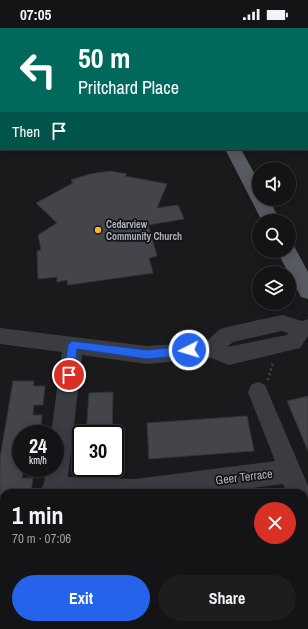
<!DOCTYPE html>
<meta charset="utf-8">
<style>
body{margin:0;font-family:"Archivo Narrow",sans-serif;background:#1d1d1f;color:#f1f3f6;height:100vh;display:flex;flex-direction:column;font-size:15px;white-space:nowrap}
*{box-sizing:border-box;margin:0}
p{font-size:13px;color:#9d9ea1}
.icon{flex:none;width:22px;height:22px;fill:none;stroke:currentColor;stroke-width:2;stroke-linecap:round;stroke-linejoin:round}
.map{position:relative;flex:1;overflow:hidden}
.drawer{position:absolute;left:0px;top:461px;width:308px;height:140px;display:flex;flex-direction:column;background:#141416;border-radius:12px 12px 0 0;box-shadow:0 2px 10px #0003,0 0 0 1px #333335}
.drawer>*{flex:none}
.banner{position:absolute;left:0px;top:0px;width:308px;height:122px;box-shadow:0 2px 10px #0003,0 0 0 1px #333335;background:#00695c;color:#fff;overflow:hidden}
.tools{position:absolute;left:252px;top:134px;display:grid;gap:8px}
.tools a{display:grid;place-items:center;width:44px;height:44px;border-radius:50%;background:#141416;box-shadow:0 2px 10px #0003,0 0 0 1px #333335;font-size:20px}
.speed{position:absolute;left:12px;top:397px;display:flex;gap:8px;font-size:20px;font-weight:700;text-align:center}
.speed>*{display:grid;place-content:center;width:52px;height:52px;border-radius:50%;background:#141416;box-shadow:0 2px 10px #0003,0 0 0 1px #333335;line-height:1}
.speed small{font-size:10px;font-weight:400}
.speed .limit{border:2px solid #111;border-radius:6px;background:#fff;color:#111}
.pin{position:absolute;display:grid;place-items:center;width:34px;height:34px;color:#fff;margin:-17px;border:2px solid #fff;border-radius:50%;box-shadow:0 1px 4px #0007}
.me{position:absolute;width:44px;margin:-22px;rotate:265deg;stroke-linejoin:round;filter:drop-shadow(0 0 3px #0008)}
.turn{display:flex;align-items:center;gap:14px;height:84px;padding:0 12px;font-size:18px}
.turn .icon{width:52px;height:52px;stroke-width:2.5}
.turn b{display:block;font-size:28px;line-height:34px}
.then{display:flex;align-items:center;height:38px;padding:0 12px;background:#0003;gap:8px;font-size:15px}
.round{display:grid;place-items:center;flex:none;width:42px;height:42px;border-radius:21px;background:#1d1d1f}
.headline{display:flex;align-items:center;justify-content:space-between;height:68px;padding:0 12px}
h1{font-size:24px;font-weight:800;line-height:30px}
.button{display:flex;gap:8px;margin-top:auto;padding:8px 12px}
.button a{flex:1;height:46px;border-radius:24px;background:#2563eb;color:#fff;font-size:16px;font-weight:800;line-height:46px;text-align:center}
.button a+a{background:#1d1d1f;color:#f1f3f6}
.status{display:flex;justify-content:space-between;align-items:center;height:28px;padding:0 20px;background:#141416;direction:ltr}
.status svg{height:11px;fill:currentColor}
.map>svg:first-child{display:block}
.building{fill:#44454a;stroke:#343439}
.lines{fill:none;stroke-linecap:round;stroke-linejoin:round}
.path-far1{stroke:#414449;stroke-width:2.5;stroke-dasharray:2 3;stroke-linecap:butt}
.path{stroke:#414449;stroke-width:3;stroke-dasharray:2.5 4;stroke-linecap:butt}
.minor{fill:#3b3c42;fill-rule:evenodd}
.major{fill:#575a61;fill-rule:evenodd}
.route{fill:#2563eb;stroke:#184099}
.poi-dot{fill:#fab136;stroke:#151518;stroke-width:1.5}
.labels{text-anchor:middle;dominant-baseline:central;stroke-width:3.5;stroke-linejoin:round;paint-order:stroke}
.poi-label{font-size:10px;font-weight:bold;fill:#acb2bd;stroke:#151518;text-anchor:start}
.near-street-label{font-size:12px;fill:#acb2bd;stroke:#151518}
</style>
<div class="status"><b>07:05</b><svg viewBox="0 0 49 12"><path d="M0 12V9h3v3zM5 12V6h3v6zM10 12V3h3v9zM15 12V0h3v12zM26 1h20v11H26zM47 4h2v5h-2z"/></svg></div>
<div class="map">
<svg width="308" height="601" viewBox="0 0 308 601">
<rect width="100%" height="100%" fill="#1a1a1d"/>
<path class="building" d="M110,143L127,146L125,148L167,156L157,180L178,177L184,191L148,197L157,228L149,230L153,245L68,257L67,252L57,254V249L38,251L37,223L41,222L38,207L57,195L36,175L73,155L71,152L90,146Z
M13,353H34L33,358H45L43,377H34L33,387H42L40,406H21V440H24L22,450H33L31,465H4V467H0V430Z
M113,364L112,406H86L89,365Z
M308,368V423L287,373Z
M247,388L254,423L149,431L147,395Z
M0,506L4,507V545L0,561Z
M304,556H308V598L301,600L300,597H304Z
M58,597H159L160,601H58Z
M174,597H288L289,600L175,601Z"/>
<g class="lines">
<path class="path-far1" d="M268,352L273,334"/>
<path class="path" d="M0,470H4"/>
<path class="minor" d="M0,11H1V17H0Z
M307,20H308V26H307Z
M282,287L302,293L308,291V308L300,320L229,337L211,330L147,336L82,327L68,449L135,451L275,433L248,364L251,357L258,354L265,357L308,458V497L304,496V465H287L283,456L211,465H39L44,455L46,440H55V406H51L62,324L0,316V300L147,318L206,314L220,301L227,299ZM282,303L288,305L287,307L227,319L233,314Z
M13,597H41V601H13Z"/>
<path class="major" d="M161,0H173L174,1H162Z
M225,121H241L259,154V171H269L280,193H262Z
M289,217L294,218L308,244V271L301,269L277,223H289Z"/>
</g>
<path class="route" d="M72,313L147,322L189,318L193,322L189,327L147,331L77,321L74,347L69,351L64,347L68,317Z"/>
<circle class="poi-dot" cx="98" cy="202" r="4"/>
<g class="labels">
<g class="poi-label">
<text x="106" y="196">Cedarview<tspan x="106" dy="12">Community Church</tspan></text>
</g>
<g class="near-street-label">
<text transform="translate(244 449) rotate(-7)">Geer Terrace</text>
</g>
</g>
</svg>
<div class="tools">
<a><svg class="icon" aria-label="sound" viewBox="0 0 24 24"><path d="M4 9h4l5-4v14l-5-4H4zM17 9q2 3 0 6"/></svg></a>
<a><svg class="icon" aria-label="search" viewBox="0 0 24 24"><circle cx="10" cy="10" r="6"/><path d="M15 15l6 6"/></svg></a>
<a><svg class="icon" aria-label="layers" viewBox="0 0 24 24"><path d="M12 4l9 5-9 5-9-5zM3 14l9 5 9-5"/></svg></a>
</div>
<div class="speed"><div>24<small>km/h</small></div><div class="limit">30</div></div>
<div class="pin" style="left:69px;top:347px;background:#d93025"><svg class="icon" aria-label="arrive" viewBox="0 0 24 24"><path d="M6 21V4h12l-3 4 3 4H6"/></svg></div>
<svg class="me" style="left:189px;top:322px" viewBox="-20 -20 40 40"><circle r="17" fill="#2563eb" stroke="#fff" stroke-width="3"/><path d="M0-11L8 9 0 5-8 9z" fill="#fff"/></svg>
<div class="banner">
<div class="turn"><svg class="icon" aria-label="left" viewBox="0 0 24 24"><path d="M17 20v-9H6M10 6l-5 5 5 5"/></svg><div><b>50 m</b>Pritchard Place</div></div>
<div class="then">Then<svg class="icon" aria-label="arrive" viewBox="0 0 24 24"><path d="M6 21V4h12l-3 4 3 4H6"/></svg></div>
</div>
<section class="drawer">
<div class="headline"><div><h1>1 min</h1><p>70 m · 07:06</p></div><a class="round" style="background:#d93025;color:#fff"><svg class="icon" aria-label="close" viewBox="0 0 24 24"><path d="M6 6l12 12M18 6L6 18"/></svg></a></div>
<div class="button"><a>Exit</a><a>Share</a></div>
</section>
</div>
